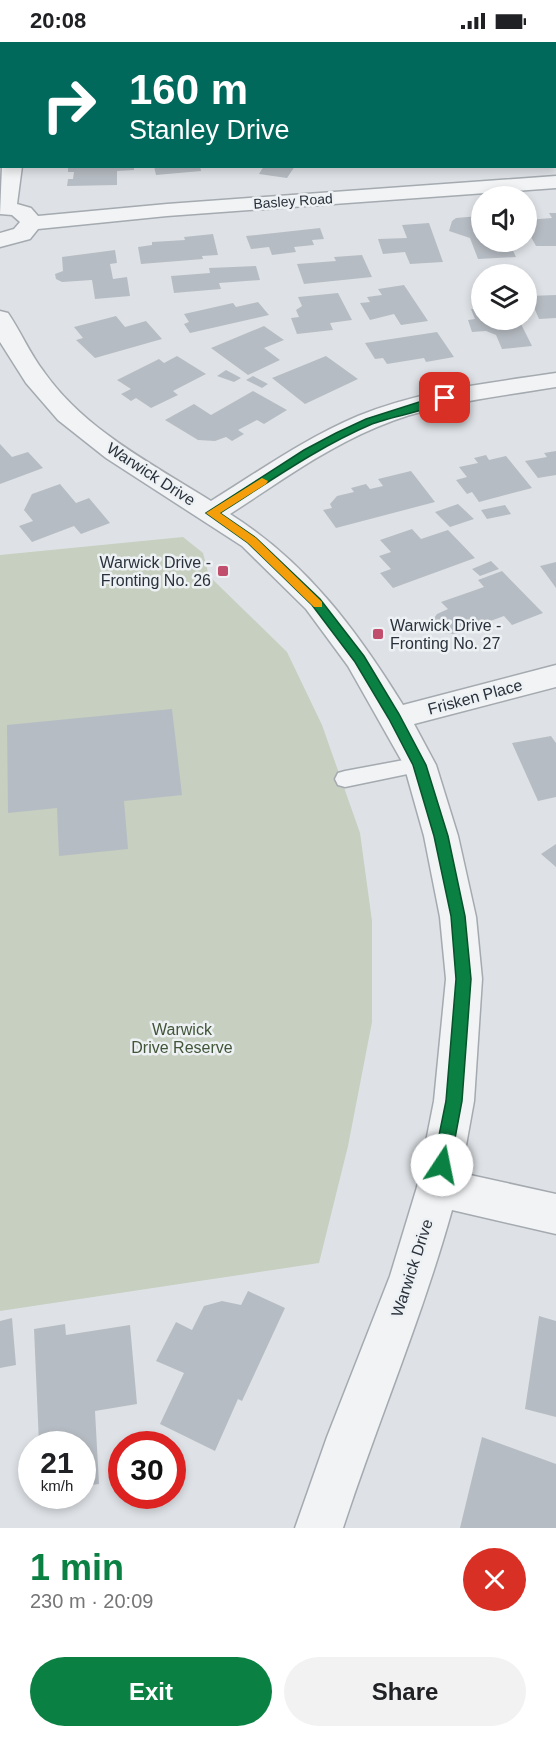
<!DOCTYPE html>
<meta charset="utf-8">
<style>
body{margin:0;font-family:Arial,sans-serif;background:#f2f2f2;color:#202124;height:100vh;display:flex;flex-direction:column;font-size:22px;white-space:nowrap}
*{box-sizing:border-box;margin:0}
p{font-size:20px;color:#757577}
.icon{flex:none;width:33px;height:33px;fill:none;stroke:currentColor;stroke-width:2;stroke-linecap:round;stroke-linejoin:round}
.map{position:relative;height:1486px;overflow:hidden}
.drawer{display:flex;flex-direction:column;background:#fff;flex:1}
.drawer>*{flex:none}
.top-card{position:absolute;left:0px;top:0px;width:556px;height:126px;box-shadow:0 3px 9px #0003;background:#00695c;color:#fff;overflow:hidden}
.buttons{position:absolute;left:471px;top:144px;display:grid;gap:12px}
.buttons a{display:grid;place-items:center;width:66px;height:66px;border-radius:50%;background:#fff;box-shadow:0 3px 9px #0003;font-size:30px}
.speed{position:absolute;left:18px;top:1389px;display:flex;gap:12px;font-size:30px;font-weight:700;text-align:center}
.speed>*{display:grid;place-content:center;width:78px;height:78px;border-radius:50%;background:#fff;box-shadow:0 3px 9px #0003;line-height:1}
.speed small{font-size:15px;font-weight:400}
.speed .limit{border:9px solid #d22;background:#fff;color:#111}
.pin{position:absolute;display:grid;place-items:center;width:51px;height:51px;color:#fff;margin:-26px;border-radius:12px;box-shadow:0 3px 9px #0006}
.me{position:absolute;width:66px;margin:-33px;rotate:11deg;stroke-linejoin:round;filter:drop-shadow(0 0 4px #0008)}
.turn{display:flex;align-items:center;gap:21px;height:126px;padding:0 30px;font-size:27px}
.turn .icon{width:78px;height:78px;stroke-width:2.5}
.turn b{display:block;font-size:42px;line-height:51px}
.round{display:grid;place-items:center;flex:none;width:63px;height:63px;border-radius:32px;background:#f2f2f2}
.head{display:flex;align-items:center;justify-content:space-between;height:102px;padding:0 30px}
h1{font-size:36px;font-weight:700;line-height:45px;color:#0b8043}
.action{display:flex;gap:12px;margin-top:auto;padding:12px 30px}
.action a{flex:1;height:69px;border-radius:36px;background:#0b8043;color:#fff;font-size:24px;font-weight:700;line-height:69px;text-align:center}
.action a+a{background:#f2f2f2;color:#202124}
.status{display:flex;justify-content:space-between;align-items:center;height:42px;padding:0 30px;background:#fff;direction:ltr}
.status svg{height:16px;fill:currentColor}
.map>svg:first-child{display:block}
.green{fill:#c6cfc0}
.building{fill:#b6bcc3}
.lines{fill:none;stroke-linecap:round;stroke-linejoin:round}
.service-casing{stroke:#a4aab0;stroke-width:3}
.minor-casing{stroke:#a4aab0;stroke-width:3}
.service{fill:#f1f3f5;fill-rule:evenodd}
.minor{fill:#f1f3f5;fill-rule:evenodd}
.route{fill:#0b8043;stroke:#07532c;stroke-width:1.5}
.slow{fill:#f59e0b}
.poi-dot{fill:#c04e6c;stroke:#eef1f4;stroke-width:2}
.labels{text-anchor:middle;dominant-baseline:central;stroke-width:5;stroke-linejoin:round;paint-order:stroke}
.far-street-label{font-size:14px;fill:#29323c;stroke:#eef1f4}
.street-label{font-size:16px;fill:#29323c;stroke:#eef1f4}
.poi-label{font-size:16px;fill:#29323c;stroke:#eef1f4;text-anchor:end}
.park-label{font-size:16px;fill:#415638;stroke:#eef1f4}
</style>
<div class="status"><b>20:08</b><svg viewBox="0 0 49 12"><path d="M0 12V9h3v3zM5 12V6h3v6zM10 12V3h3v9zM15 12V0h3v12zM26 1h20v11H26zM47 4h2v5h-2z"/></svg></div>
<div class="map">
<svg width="556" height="1486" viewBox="0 0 556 1486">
<rect width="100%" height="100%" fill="#dee2e6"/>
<path class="green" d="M183,495L203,511L209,534L287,610L322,683L360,791L372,879V980L348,1104L319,1221L0,1269V513Z"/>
<path class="building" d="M68,124H134V128L117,129V143L67,144L68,137H73L74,130H68Z
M154,124H200L201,129L156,133Z
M264,124H295L287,136L259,132Z
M549,171H556V204H536L526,186V178L552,176Z
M479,174L482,176V200H509L516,215L478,217L470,196L449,189L452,179L456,176Z
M429,181L443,220L410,222L405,210L383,212L378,197L407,196L402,183Z
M320,186L324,197L312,198L314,203L294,205L296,210L272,213L269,205L251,207L246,194Z
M213,192L218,213L202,214L203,217L141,222L138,205L152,203V200L185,198L184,195Z
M115,208L117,221L110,222L113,237L127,235L130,254L95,257L92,238L62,240L56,237L55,232L63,229L62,215Z
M362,213L372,235L304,242L297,222L336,219L334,215Z
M256,224L260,238L219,241L221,247L174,251L171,234L210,231L209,226Z
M404,243L428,279L401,283L394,272L370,278L360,261L370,260L367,255L382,253L378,247Z
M338,251L352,278L330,281L333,288L297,292L291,276L299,275L296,268L302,264L298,255Z
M556,253V276L539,277L529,254Z
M258,260L269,273L190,291L184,282L189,280L184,272L233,261L236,265Z
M477,261H482V278H519L532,304L502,307L496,293L486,289L472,290L468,278L475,277L471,267H480Z
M116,274L125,285L146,279L162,297L95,316L76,298L83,296L74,285Z
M264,284L284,298L264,306L280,318L248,333L211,306Z
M437,290L454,315L426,320L424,316L387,322L383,316L375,317L365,301Z
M177,314L206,332L173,349L178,353L151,366L136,356L131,359L121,352L131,347L117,338L159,317L164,321Z
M326,314L358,337L305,362L272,336Z
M226,328L241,336L234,340L217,334Z
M253,334L268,342L262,346L246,338Z
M253,349L287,368L264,382L257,378L238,388L244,392L232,399L226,395L215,399L198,398L165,378L194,362L211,373Z
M0,402L12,415L28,410L43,426L0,442Z
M556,409V433L538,436L525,419L547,415L544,411Z
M486,413L489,418L506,414L532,446L479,460L472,450L467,452L456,438L467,435L459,425L478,421L474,416Z
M411,429L435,460L336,486L323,468L332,466L330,462L337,454L354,450L351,446L366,442L370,447L383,444L378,437Z
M60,442L76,461L89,456L110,481L81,492L74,484L32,500L19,484L33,479L24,468L32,452Z
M458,462L474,477L450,485L435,470Z
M505,463L511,472L487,477L481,468Z
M412,487L421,497L448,488L475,516L393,546L380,531L391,527L379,514L391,510L380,498Z
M491,519L499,527L480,534L472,527Z
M556,520V546L540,524Z
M502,529L543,571L512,583L504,574L455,592L443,591L432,579L437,572L448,567L441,560L484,545L478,538Z
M172,667L182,753L124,759L128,807L59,814L57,766L8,771L7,683Z
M551,694L556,701V755L538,759L512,701Z
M556,802V825L541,812Z
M248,1249L285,1266L242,1359L238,1357L215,1409L160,1382L184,1331L156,1319L176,1280L192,1288L204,1264L222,1259L241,1263Z
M539,1274L556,1279V1375L525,1367Z
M12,1276L16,1323L0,1326V1279Z
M65,1282L66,1293L130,1283L137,1362L95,1369L99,1442L82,1444V1402H39L34,1287Z
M482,1395L556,1422V1486H460Z"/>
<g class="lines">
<g class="service-casing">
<path id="service" d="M420,715L427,718L430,723L427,728L345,745L338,743L335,737L338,731L345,729Z"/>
</g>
<g class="minor-casing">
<path id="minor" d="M42,0H61L41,2Z
M80,0H121L79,2Z
M2,124H22L17,162L31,166L38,174L167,162L556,134V146L167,174L38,187L30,197L0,205V191L14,187L20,180L12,173L0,172Z
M0,269L8,271C21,290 30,312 44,330C85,388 152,422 211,459C259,429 306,396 358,374C421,348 490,341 556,331V345C496,355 433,361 377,385C324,407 278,441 230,472C306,520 356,587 403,663L556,623V645L414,682L436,723L458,794L476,875L482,937L474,1059L461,1131L556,1152V1192L452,1168C422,1276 378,1379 343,1486H295L327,1395L390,1234L417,1145L434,1059L446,937L440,875L424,794L404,723L348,624L306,567L242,504L106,416L58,378L26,341L0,300Z"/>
</g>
<use href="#service" class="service"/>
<use href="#minor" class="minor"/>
</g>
<path class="route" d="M441,353L450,356C435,368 392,374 372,382C318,405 269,440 220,471L256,496L320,557L364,614L399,672L426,723L448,794L465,874L471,937L462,1059L450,1123L448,1129L442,1131L436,1129L433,1123L446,1059L456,937L451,874L434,794L413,723L389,677L355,620L312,563L248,501L206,471L304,408L336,391L366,377Z"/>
<path class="slow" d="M262,436L268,439L266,442L220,471L256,496L322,560V565H314L248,501L206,471Z"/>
<g class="poi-dot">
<rect x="217" y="523" width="12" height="12" rx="3"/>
<rect x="372" y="586" width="12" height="12" rx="3"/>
</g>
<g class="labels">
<g class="far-street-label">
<text transform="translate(293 159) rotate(-4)">Basley Road</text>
</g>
<g class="street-label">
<text transform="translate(151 432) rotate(33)">Warwick Drive</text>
<text transform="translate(475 655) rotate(-15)">Frisken Place</text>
<text transform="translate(412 1226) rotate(-72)">Warwick Drive</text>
</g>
<g class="poi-label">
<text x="211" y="520">Warwick Drive -<tspan x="211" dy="18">Fronting No. 26</tspan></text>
<text x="390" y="583" text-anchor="start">Warwick Drive -<tspan x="390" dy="18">Fronting No. 27</tspan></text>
</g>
<g class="park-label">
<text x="182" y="987">Warwick<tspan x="182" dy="18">Drive Reserve</tspan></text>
</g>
</g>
</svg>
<div class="buttons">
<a><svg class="icon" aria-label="sound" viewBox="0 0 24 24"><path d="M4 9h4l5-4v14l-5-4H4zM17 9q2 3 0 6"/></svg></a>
<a><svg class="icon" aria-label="layers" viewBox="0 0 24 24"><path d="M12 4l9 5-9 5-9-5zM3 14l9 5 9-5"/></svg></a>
</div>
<div class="speed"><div>21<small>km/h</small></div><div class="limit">30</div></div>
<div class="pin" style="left:445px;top:356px;background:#d93025"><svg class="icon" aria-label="arrive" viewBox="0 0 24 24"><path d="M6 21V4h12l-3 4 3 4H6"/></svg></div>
<svg class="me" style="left:442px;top:1123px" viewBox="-20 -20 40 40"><circle r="19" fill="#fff"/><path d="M0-13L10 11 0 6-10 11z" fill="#0b8043"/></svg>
<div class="top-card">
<div class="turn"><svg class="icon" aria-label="right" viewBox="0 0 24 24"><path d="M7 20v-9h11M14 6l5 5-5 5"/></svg><div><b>160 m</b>Stanley Drive</div></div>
</div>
</div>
<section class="drawer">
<div class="head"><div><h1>1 min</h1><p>230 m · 20:09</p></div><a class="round" style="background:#d93025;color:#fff"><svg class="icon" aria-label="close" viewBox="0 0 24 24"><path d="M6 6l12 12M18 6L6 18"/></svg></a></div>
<div class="action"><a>Exit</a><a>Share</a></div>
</section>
